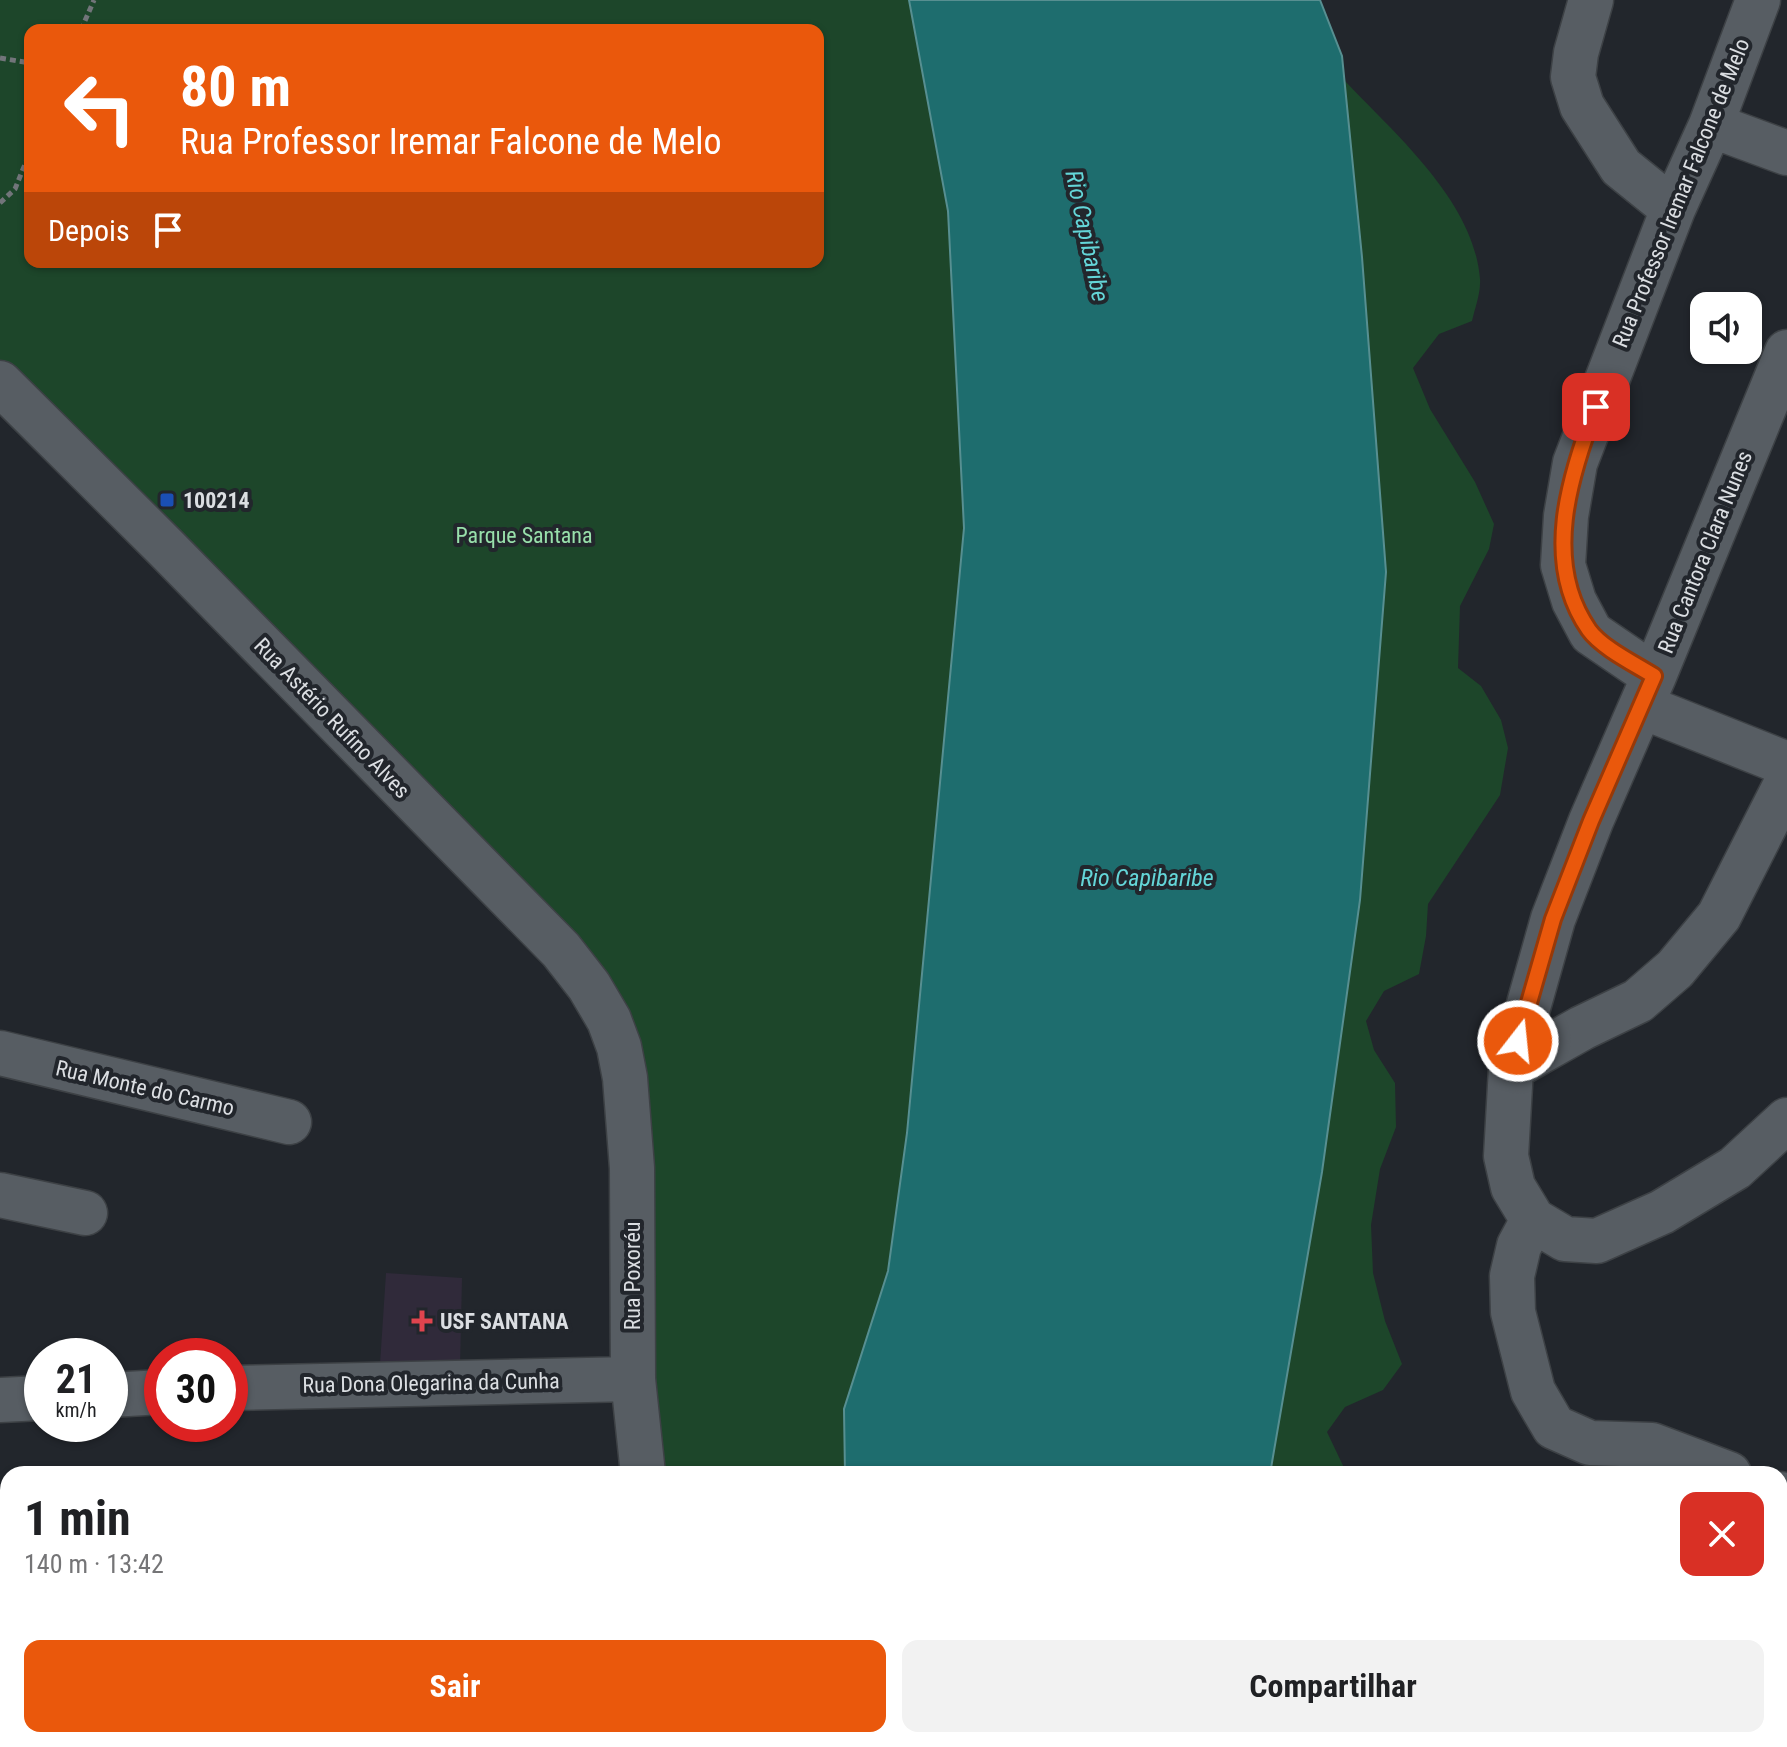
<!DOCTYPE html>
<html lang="pt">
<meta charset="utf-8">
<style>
body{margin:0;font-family:"Roboto Condensed",sans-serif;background:#f2f2f2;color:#202124;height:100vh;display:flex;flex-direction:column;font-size:30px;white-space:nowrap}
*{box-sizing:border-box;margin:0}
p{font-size:26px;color:#757577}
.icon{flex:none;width:44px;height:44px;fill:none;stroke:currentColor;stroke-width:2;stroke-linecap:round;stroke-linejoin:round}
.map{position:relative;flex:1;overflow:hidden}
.details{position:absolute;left:0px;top:1466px;width:1788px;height:282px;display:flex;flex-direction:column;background:#fff;border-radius:24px 24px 0 0;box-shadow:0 2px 6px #0004}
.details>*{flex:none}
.hud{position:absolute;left:24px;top:24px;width:800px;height:244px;border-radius:16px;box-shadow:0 2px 6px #0004;background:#ea580c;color:#fff;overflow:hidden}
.controls{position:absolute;left:1690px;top:292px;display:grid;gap:16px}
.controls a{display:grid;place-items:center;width:72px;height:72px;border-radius:16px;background:#fff;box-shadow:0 2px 6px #0004;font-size:40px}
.speed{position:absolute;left:24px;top:1338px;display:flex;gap:16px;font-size:40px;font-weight:700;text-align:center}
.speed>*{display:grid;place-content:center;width:104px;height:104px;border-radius:50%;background:#fff;box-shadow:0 2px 6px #0004;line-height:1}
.speed small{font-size:20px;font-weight:400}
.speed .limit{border:12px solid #d22;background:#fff;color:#111}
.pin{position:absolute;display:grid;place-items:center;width:68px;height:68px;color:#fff;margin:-34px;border-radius:16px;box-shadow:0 4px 12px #0006}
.me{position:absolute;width:88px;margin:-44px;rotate:16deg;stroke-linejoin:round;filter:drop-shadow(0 0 6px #0008)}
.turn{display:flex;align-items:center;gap:28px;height:168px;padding:0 24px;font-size:36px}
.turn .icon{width:104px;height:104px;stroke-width:2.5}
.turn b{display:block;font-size:56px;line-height:68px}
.then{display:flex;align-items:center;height:76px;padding:0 24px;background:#0003;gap:16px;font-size:30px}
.round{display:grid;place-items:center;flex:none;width:84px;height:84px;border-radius:16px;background:#f2f2f2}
.summary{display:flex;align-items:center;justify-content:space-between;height:136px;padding:0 24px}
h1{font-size:48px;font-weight:700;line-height:60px}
.primary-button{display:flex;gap:16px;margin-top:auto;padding:16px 24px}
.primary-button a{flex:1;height:92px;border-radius:16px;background:#ea580c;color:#fff;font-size:32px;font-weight:700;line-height:92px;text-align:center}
.primary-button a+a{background:#f2f2f2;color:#202124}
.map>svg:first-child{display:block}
.medical{fill:#302a3a}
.green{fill:#1d462a;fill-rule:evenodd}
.water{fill:#1e6d6e;stroke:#578f91;stroke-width:2}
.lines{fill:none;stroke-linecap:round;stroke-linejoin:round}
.minor-casing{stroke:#3d4145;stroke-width:47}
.path{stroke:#72757a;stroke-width:5;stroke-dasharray:6 4;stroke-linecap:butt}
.minor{stroke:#575d63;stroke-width:44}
.route-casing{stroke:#983908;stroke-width:20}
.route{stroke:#ea580c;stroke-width:14}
.transit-dot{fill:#1a4fb4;stroke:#22262c;stroke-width:3}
.health-dot{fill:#e0444e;stroke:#22262c;stroke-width:3}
.labels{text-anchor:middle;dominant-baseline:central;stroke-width:8;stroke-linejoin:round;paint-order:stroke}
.street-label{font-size:22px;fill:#dbdee2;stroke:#22262c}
.poi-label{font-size:22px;font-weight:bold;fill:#dbdee2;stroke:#22262c;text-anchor:start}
.park-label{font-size:22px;fill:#98e0ab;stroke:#22262c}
.water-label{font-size:24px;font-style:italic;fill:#64d6d8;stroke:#22262c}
</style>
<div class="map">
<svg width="1787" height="1747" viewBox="0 0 1787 1747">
<rect width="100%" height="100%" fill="#22262c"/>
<path class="medical" d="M386,1273L462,1278L460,1367L380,1364Z"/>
<path class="green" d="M0,0H909L948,211L964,528L907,1133L888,1271L844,1409L845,1474H659L655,1357L598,1013L0,380ZM30,30H818V262H30Z
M1344,80C1395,134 1474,201 1480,279C1481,292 1475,308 1472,321L1439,334L1413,368L1430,409L1475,482L1494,524L1489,549L1460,606L1458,668L1481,686L1501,720L1508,748L1500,795L1428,904L1426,936L1419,974L1384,991L1366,1021L1374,1050L1395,1083L1396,1127L1380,1169L1371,1225L1373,1273L1385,1321L1402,1364L1383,1390L1345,1407L1327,1432L1347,1474H1270L1322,1172L1360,900L1386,572L1362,257Z
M703,1740H840L839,1747H703Z
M1225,1740H1542L1543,1747H1224Z"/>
<path class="water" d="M909,0H1320L1342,56L1362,257L1386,572L1360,900L1322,1172L1270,1474H845L844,1409L888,1271L907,1133L964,528L948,211Z
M840,1740H1225L1224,1747H839Z"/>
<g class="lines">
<g class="minor-casing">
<path id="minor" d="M1591,0L1576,53L1573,77L1582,106L1621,167L1673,209
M1711,125L1787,153
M1787,352L1654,676L1591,821L1553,919L1511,1068L1506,1156L1513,1187L1533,1220L1565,1239L1597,1241L1662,1212L1735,1168L1787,1120
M0,383L165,547L561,950L589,986L609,1020L619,1047L625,1078L632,1168L633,1379L643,1474
M1654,676L1591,633L1574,601L1563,565L1566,516L1575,463L1673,209L1711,125L1758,0
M1641,706L1787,764
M0,1053L289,1122
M1511,1068L1582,1028L1638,1001L1675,969L1719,916L1787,782
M0,1195L85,1213
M1533,1220L1519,1246L1512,1276L1513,1312L1533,1391L1554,1427L1590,1443L1652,1445L1729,1474
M230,1388L633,1379
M110,1395L162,1392
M0,1400L42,1398
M1780,1494L1787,1496
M666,1747V1740"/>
</g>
<path class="path" d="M81,30L94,0
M0,58L30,63
M0,203L15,189L30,152"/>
<use href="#minor" class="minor"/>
</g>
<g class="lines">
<g class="route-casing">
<path id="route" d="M1518,1041L1553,919L1591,821L1654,676C1635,664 1602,648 1589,630C1542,563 1569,477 1596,407"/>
</g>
<use href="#route" class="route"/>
</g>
<rect class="transit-dot" x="159" y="492" width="16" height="16" rx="4"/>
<path class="health-dot" d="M418 1309h8v8h8v8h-8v8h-8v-8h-8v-8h8z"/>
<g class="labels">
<g class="street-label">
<text transform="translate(1681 193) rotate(-68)">Rua Professor Iremar Falcone de Melo</text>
<text transform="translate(1705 552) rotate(-68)">Rua Cantora Clara Nunes</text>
<text transform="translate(332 718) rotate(46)">Rua Astério Rufino Alves</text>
<text transform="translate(145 1088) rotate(13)">Rua Monte do Carmo</text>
<text transform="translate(632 1276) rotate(-90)">Rua Poxoréu</text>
<text transform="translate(431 1383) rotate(-1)">Rua Dona Olegarina da Cunha</text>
</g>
<g class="poi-label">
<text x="183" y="500">100214</text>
<text x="440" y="1321">USF SANTANA</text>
</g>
<g class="park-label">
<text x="524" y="535">Parque Santana</text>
</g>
<g class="water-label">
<text transform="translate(1087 236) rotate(78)">Rio Capibaribe</text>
<text x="1147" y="878">Rio Capibaribe</text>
</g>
</g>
</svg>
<div class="controls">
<a><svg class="icon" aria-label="sound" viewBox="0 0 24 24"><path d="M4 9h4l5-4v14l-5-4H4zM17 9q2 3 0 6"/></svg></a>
</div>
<div class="speed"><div>21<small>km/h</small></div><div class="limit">30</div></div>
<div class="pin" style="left:1596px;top:407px;background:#d93025"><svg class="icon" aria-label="arrive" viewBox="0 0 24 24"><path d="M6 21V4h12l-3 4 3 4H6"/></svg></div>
<svg class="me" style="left:1518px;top:1041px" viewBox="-20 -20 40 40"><circle r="17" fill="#ea580c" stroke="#fff" stroke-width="3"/><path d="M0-11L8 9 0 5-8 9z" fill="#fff"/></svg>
<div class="hud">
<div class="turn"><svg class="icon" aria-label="left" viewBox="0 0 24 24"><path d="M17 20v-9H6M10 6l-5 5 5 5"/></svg><div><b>80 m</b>Rua Professor Iremar Falcone de Melo</div></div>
<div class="then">Depois<svg class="icon" aria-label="arrive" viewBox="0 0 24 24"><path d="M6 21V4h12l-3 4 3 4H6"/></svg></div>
</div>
<section class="details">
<div class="summary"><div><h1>1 min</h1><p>140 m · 13:42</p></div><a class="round" style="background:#d93025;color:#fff"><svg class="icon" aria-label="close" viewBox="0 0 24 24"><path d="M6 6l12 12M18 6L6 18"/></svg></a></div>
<div class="primary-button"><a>Sair</a><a>Compartilhar</a></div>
</section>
</div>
